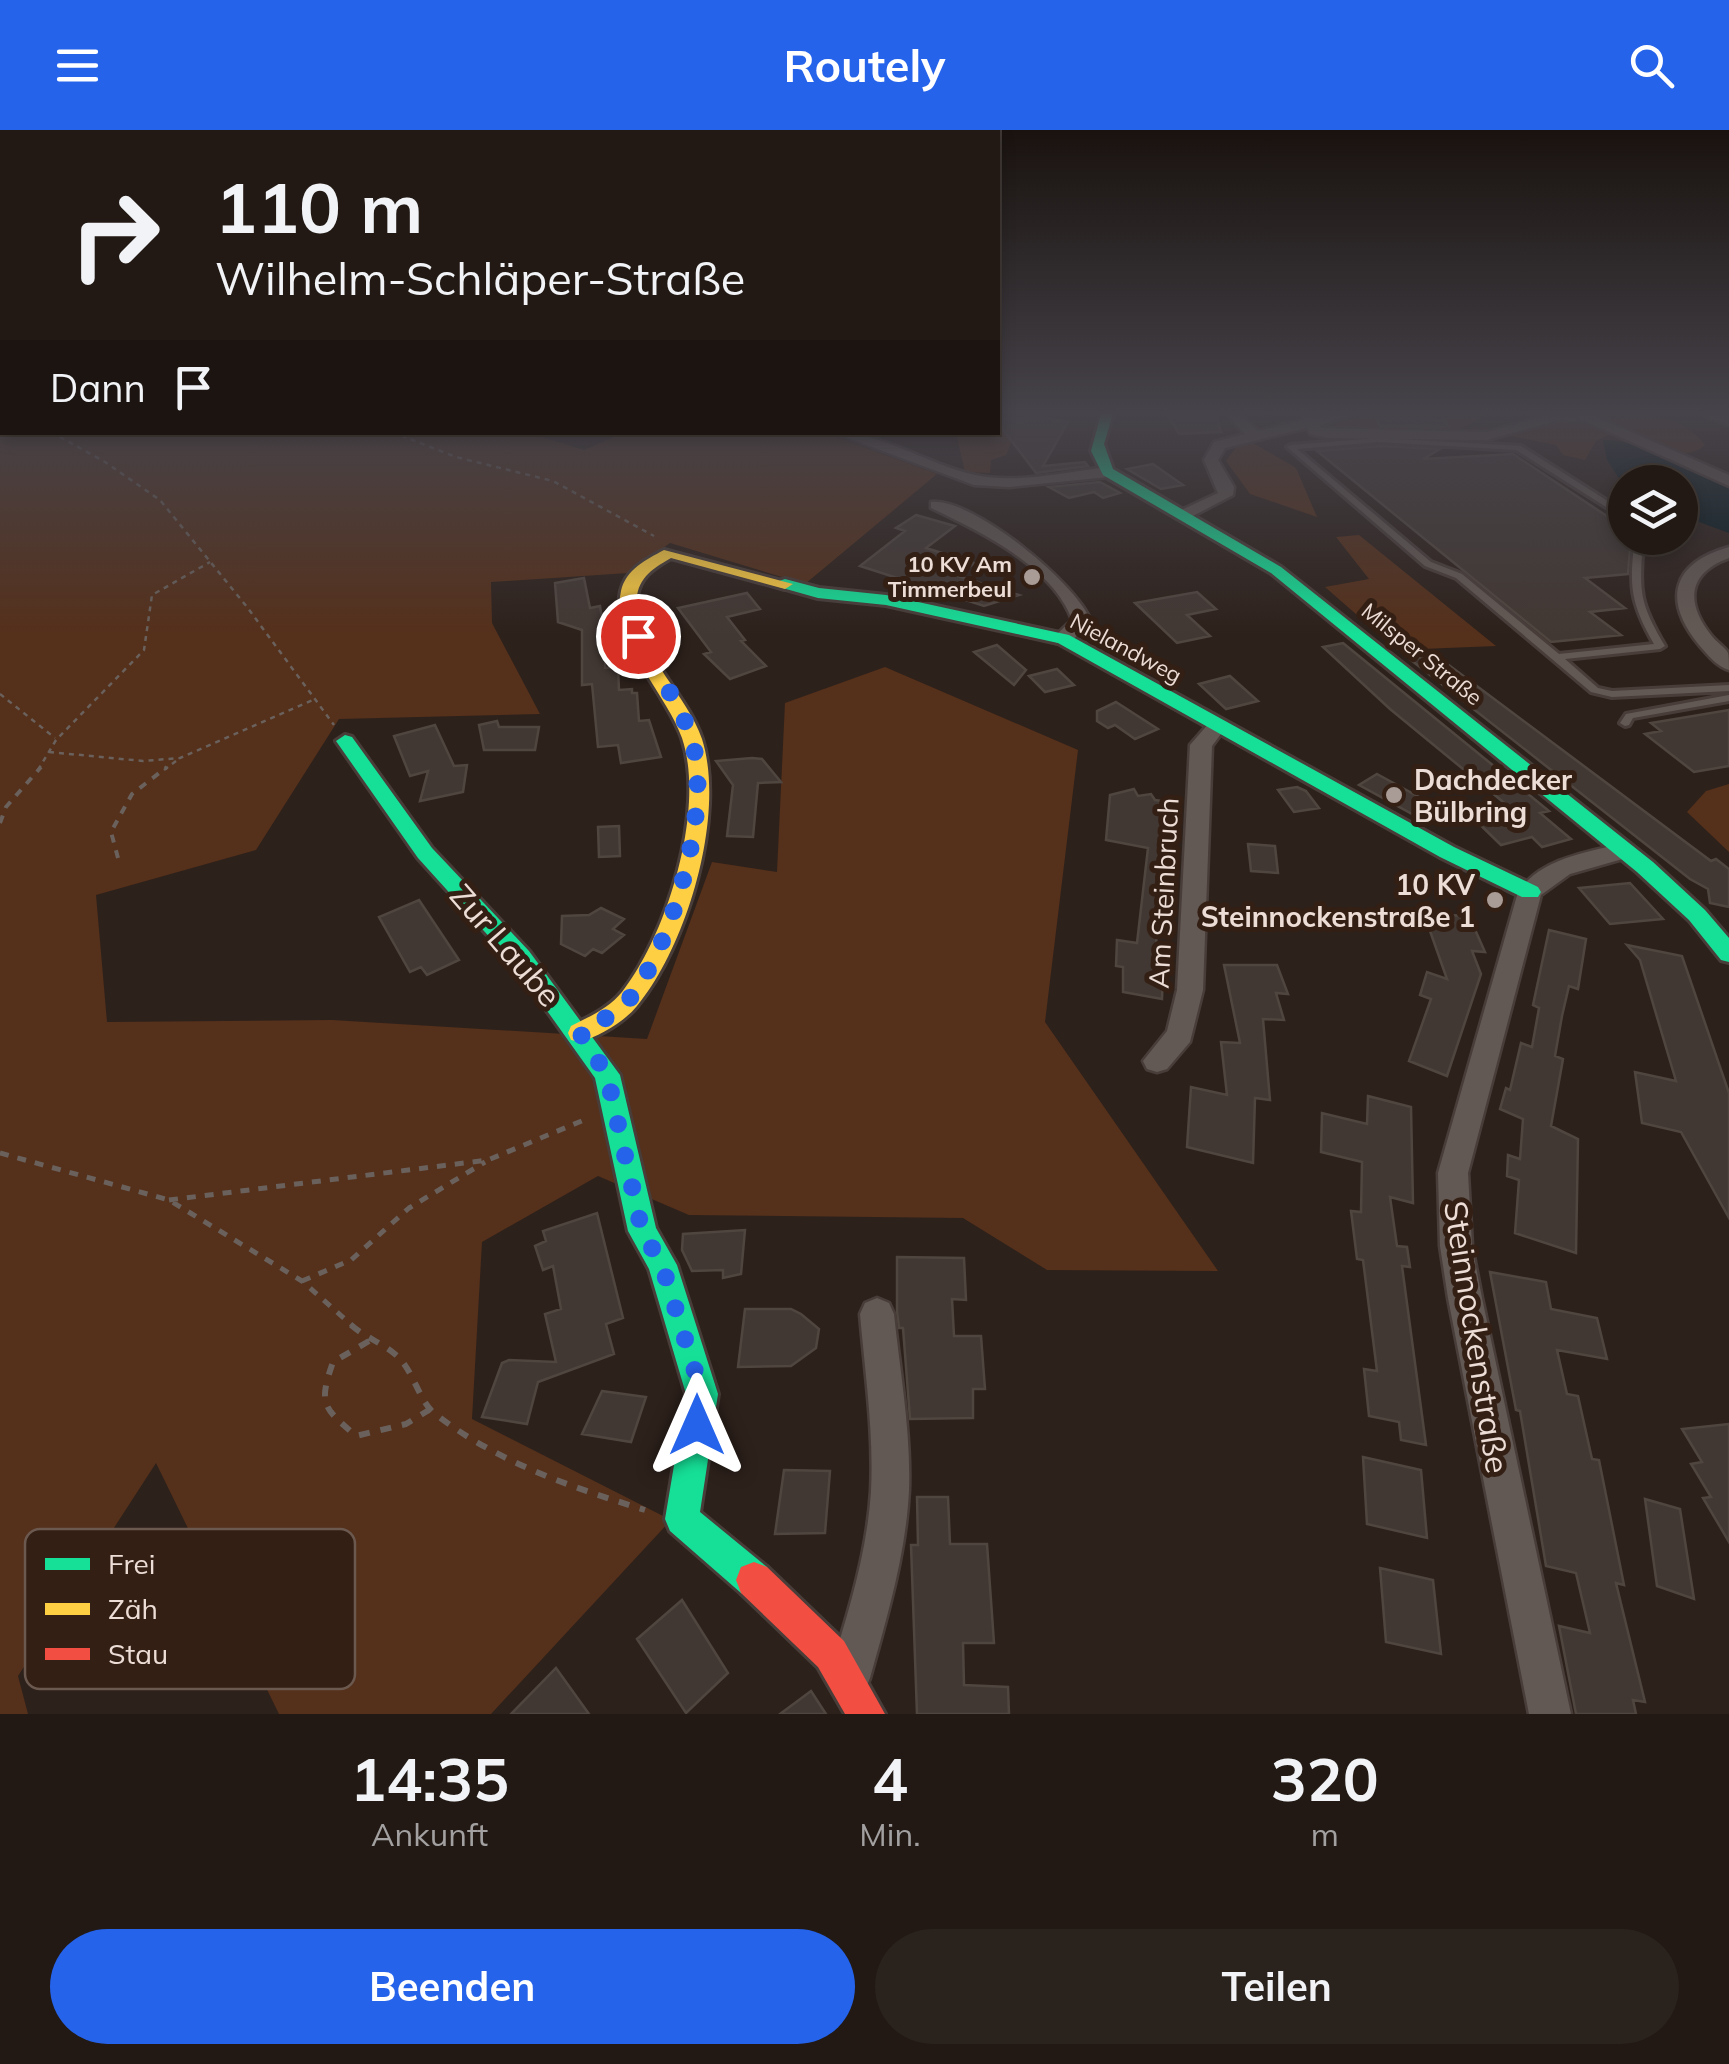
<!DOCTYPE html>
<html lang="de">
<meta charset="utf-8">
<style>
body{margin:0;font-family:Mulish,sans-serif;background:#2a221d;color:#f1f3f6;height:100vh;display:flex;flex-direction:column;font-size:38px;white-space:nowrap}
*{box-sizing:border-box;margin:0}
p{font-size:32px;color:#a2a0a0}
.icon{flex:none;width:55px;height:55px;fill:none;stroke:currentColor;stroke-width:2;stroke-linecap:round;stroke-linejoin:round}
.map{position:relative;height:1584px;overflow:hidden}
.sheet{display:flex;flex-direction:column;background:#221914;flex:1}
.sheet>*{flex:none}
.banner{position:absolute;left:0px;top:0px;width:1000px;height:305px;box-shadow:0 5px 15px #0003,0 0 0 2px #3f3834;background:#221914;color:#f1f3f6;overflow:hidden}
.fabs{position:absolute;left:1608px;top:335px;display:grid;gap:20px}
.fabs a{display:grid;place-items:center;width:90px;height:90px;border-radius:50%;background:#221914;box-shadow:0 5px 15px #0003,0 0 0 2px #3f3834;font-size:50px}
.pin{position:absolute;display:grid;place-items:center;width:85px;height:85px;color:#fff;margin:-42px;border:5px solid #fff;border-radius:50%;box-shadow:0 2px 10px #0007}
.me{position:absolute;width:110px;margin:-55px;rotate:0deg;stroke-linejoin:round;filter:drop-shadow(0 0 8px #0008)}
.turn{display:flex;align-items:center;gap:35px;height:210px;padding:0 50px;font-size:45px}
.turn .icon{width:130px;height:130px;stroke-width:2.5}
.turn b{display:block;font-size:70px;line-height:85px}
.then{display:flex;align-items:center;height:95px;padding:0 50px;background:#0003;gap:20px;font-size:38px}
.eta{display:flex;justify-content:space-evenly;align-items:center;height:170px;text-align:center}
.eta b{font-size:60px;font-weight:700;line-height:70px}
.button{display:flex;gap:20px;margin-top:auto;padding:20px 50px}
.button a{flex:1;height:115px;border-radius:60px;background:#2563eb;color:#fff;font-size:40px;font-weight:700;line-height:115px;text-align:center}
.button a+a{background:#2a221d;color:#f1f3f6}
header{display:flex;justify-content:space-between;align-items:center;height:130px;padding:0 50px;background:#2563eb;color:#fff;font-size:45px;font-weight:700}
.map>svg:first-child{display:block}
.green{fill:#55301b}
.water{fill:#04191f}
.building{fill:#423833;stroke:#504640;stroke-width:2.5}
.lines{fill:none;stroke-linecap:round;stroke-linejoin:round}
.lane-casing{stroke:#483d39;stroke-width:6}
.street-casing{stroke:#483d39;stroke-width:5}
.fast-casing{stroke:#483d39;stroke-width:6}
.slow-casing{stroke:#483d39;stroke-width:6}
.jam-casing{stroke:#483d39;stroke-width:6}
.path-far3{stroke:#6a615c;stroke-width:2.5;stroke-dasharray:5 5;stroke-linecap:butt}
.path-far2{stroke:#6a615c;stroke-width:4;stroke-dasharray:8 8;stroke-linecap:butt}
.path-far1{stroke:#6a615c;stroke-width:5;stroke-dasharray:9 9;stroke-linecap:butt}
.path{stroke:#6a615c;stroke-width:6;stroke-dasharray:11 11;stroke-linecap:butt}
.lane{fill:#635954;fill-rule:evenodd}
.street{fill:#635954;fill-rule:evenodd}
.fast{fill:#16e098;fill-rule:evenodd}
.slow{fill:#ffcf43;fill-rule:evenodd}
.jam{fill:#f24e42;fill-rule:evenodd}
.route{stroke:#2563eb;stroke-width:18;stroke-dasharray:0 32.4}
.poi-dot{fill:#a99b95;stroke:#341f14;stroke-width:4}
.labels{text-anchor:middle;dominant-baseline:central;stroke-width:10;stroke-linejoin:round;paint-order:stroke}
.far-poi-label{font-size:22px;font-weight:bold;fill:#ecddd6;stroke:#341f14;text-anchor:end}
.far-street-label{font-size:22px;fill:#ecddd6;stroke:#341f14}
.poi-label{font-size:28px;font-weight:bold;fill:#ecddd6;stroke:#341f14;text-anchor:start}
.street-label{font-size:28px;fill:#ecddd6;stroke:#341f14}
.near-street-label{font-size:32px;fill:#ecddd6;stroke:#341f14}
.key{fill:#341f14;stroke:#6b584e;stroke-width:2.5}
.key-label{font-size:28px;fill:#ecddd6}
</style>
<header><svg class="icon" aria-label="menu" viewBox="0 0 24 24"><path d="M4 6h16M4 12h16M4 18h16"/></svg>Routely<svg class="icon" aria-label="search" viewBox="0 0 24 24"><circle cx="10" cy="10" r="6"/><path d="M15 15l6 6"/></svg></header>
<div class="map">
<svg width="1729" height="1584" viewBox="0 0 1729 1584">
<rect width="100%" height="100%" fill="#2d211b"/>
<path class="green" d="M0,284L2,302H525L584,320L623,303H826L937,344L805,454L670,413L628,443L491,452L492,493L540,584L339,589L256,720L96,765L107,892L332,890L647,909L712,732L777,742L785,573L885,537L1078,620L1045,892L1218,1141L1047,1140L963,1088L689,1085L598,1046L482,1112L472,1289L671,1390L491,1584H279L156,1333L18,1546L28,1584H0Z
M1369,284H1489L1461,298L1482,305L1338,301L1335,294Z
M1572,284C1614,284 1677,276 1705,315C1673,342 1626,297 1596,286C1589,284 1580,284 1572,284Z
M1573,288L1614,302L1596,311L1585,330L1563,325L1556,315L1505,305L1550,290Z
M998,301L1015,304L1006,325L991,330L990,343L965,342L956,303Z
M1248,310L1296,338L1317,387L1250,364L1226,331L1239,313Z
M1359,405L1496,516L1397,520L1325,457L1369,449L1336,407Z
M1729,654V722L1687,682L1706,661Z"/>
<path class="water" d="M1603,310C1645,309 1690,343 1729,358V403L1680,385V352L1620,350L1607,330Z"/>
<path class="building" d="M1167,284H1216L1221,302L1179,304Z
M1045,288L1068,292L1043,336L1085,332L1088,336L1036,343L998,293V289Z
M1376,288L1444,290L1449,297L1380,296Z
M1381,316L1440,319L1423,329L1513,324L1625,398V408H1631L1628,444L1585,448L1625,478L1590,482L1621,505L1551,512L1317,321Z
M1153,334L1183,355L1161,359L1127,339Z
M1100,352L1120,363L1103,368L1094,362L1069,368L1049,357Z
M916,385L955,396L926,418L974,433L958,446L1019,465L984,476L860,436L905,401L896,398Z
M584,448L590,478L600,476L606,513L605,538L618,537L619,560L632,559V563H637L639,591L649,590L661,627L621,633L618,615L598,617L592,554L582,555V500L558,492L555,453Z
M1197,462L1216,479L1187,485L1210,506L1177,513L1135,473Z
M747,463L760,479L727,487L745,510L741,511L766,536L730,549L704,524L711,522L678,478Z
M1343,513L1549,681L1540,683L1571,709L1542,717L1532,707L1501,715L1463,678L1508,676L1390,579L1323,517Z
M997,515L1026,540L1014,555L974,522Z
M1434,524L1711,731L1716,729L1729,739V777L1710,773L1708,759L1690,749L1411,530Z
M1057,539L1074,555L1045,562L1029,546Z
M1230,546L1258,571L1226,579L1199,554Z
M1116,572L1158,599L1135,609L1115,595L1108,598L1097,591V581Z
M1729,580V636L1694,642L1645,604L1661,601L1651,593Z
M497,591L499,597H539L535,620H484L479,595Z
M435,595L454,636L467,635L463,662L420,671L428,641L410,646L394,606Z
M752,628L762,629L781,652L758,653L753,707L727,706L733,655L716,631Z
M1377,644L1432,674L1414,685L1359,655Z
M1297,657L1306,661L1319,678L1294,682L1278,660Z
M1134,659L1138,666L1151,664L1155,670L1170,672L1162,758L1166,759L1164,796L1157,795L1155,842H1163L1162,869L1123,862V837L1116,836L1117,810L1137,813L1148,718L1106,710L1110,665Z
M619,696L620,726L599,727L598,697Z
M1248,714L1275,716L1278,743L1251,741Z
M1630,753L1663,789L1610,794L1579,758Z
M419,770L459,830L427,845L421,837L410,842L379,787Z
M601,778L624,789L613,799L624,805L602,823L593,819L585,826L561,814L562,786L589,785Z
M1424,784L1469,786L1485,822L1472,821L1481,844L1447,946L1409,931L1431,869L1420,865L1427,842L1447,849Z
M1549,800L1586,809L1578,859L1569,856L1562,886L1555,926L1563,929L1551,996L1578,1009L1576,1123L1515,1103L1519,1050L1507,1046L1508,1025L1520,1029L1523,989L1500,979L1506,958L1510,960L1521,913L1532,917L1539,878L1533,875Z
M1627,815L1682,826L1729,963V1088L1681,1002L1642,993L1635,942L1676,951L1640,830Z
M1224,835H1277L1288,864L1276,863L1284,890L1263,889L1270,970L1255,968L1253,1033L1187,1017L1191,957L1227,965L1221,912L1240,913Z
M1368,966L1411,977L1413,1073L1390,1067L1397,1116L1407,1117L1410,1137L1402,1136L1426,1315L1401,1310L1399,1292L1369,1286L1364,1239L1377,1241L1363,1130L1357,1129L1351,1081L1361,1082L1362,1032L1321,1022L1322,983L1367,994Z
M597,1083L623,1188L606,1194L614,1224L538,1252L527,1294L482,1287L502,1233L509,1230L556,1232L545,1184L561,1179L553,1136L543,1140L535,1116L546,1111L543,1101Z
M745,1100L741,1144L723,1148V1140L692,1141L682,1120L683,1104Z
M897,1127L964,1128L966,1170L952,1169L954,1206H981L985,1259H973V1288L910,1289L903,1198H899L897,1182Z
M1490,1142L1546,1152L1551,1179L1597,1188L1607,1229L1557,1220L1567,1264L1578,1266L1592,1329L1599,1330L1624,1455L1616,1453L1645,1572L1633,1570L1636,1584H1576L1559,1496L1590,1503L1576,1443L1546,1436L1520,1281L1516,1280Z
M745,1179H791L801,1184L819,1199L816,1218L791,1236L738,1237Z
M602,1261L646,1267L631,1312L582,1304Z
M1729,1294V1412L1703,1368L1711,1367L1691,1334L1702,1332L1682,1299Z
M1363,1327L1421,1340L1427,1408L1367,1394Z
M784,1340L830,1341L825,1403L775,1404Z
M917,1367H948L950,1414H987L994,1513H963L964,1555L1008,1557L1009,1584H917L911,1415H918Z
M1645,1369L1680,1379L1694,1469L1657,1456Z
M1380,1438L1433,1450L1441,1524L1386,1512Z
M682,1470L728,1543L686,1583L637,1509Z
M556,1538L589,1584H511Z
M811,1561L826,1584H780Z"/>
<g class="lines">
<g class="lane-casing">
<path id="lane" d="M1378,308L1521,316L1625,382V387H1622L1516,320L1378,312L1297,319L1431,432L1462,444L1559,524L1654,514C1630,472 1629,455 1635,408H1643C1640,460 1637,469 1665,516L1660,519L1565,529L1598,558L1612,561L1729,555V561L1612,567L1591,562L1456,448L1425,436L1287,317L1291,315Z
M1729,565V571L1633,588L1629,595L1625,596L1620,593L1626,584Z"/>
</g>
<g class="street-casing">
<path id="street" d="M1226,284H1240L1258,301L1304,290L1302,284H1316L1317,287L1356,284L1320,295L1321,298L1487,302L1552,284H1590L1729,345V356L1585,291L1559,290L1487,310L1328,308L1310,304L1307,298L1225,318L1218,330L1234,357L1233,365L1189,388H1177V382L1218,363L1204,330L1214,312L1245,304Z
M1705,284L1729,286V295L1707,287Z
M832,302C882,302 926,334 975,345C1016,354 1066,342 1108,337L1116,342L1108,347L1009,357L974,355Z
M931,372C972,367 1076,453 1091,491L1070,513H1056V505L1072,490C1053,437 980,401 931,378Z
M1729,417V428C1688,443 1685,472 1711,505C1715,511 1726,518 1728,523C1729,525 1729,538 1729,540C1716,536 1708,525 1699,515C1662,470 1672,433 1729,417Z
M1217,590L1227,596L1212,616L1203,860L1190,912L1167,939L1157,942L1147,939L1143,931L1167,901L1177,860L1190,615L1210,592Z
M1625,713L1633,716L1637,721L1633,726L1570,744L1541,765L1468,1043L1472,1116L1482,1168L1571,1584H1529L1448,1168L1440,1116L1438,1043L1518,762C1541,728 1588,722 1625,713Z
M877,1168L889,1173L894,1184C900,1242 911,1301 909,1360C906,1424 887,1487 870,1548L864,1563L849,1569L834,1563L828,1548C847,1487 867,1425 871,1361C874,1302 865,1243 860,1184L865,1173Z"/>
</g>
<g class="fast-casing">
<path id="fast" d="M1101,284H1113L1104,314L1113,339L1281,437L1653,732L1705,780L1729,808V832L1721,830L1689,790L1637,742L1271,443L1103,345L1091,321Z
M785,449L819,458L886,465L1069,505L1454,717L1538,757L1541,762L1538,767H1522L1440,727L1058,513L886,475L818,468L779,457V451Z
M345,605L352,607L432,718L529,821L620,945L656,1098L677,1135L718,1264L700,1382L767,1437L772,1450L767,1463L754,1468L741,1463L670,1401L665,1389L686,1264L649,1139L628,1101L595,948L513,833L418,728L336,611Z"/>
</g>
<g class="slow-casing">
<path id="slow" d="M664,420L793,454L785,459L671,428C648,441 634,452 637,480C642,529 687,565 702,609C726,685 687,816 637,876C624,892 600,906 580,912L571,910L568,903L571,896C589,887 609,878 622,862C667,805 706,679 682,608C667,564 610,509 621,461C626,439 646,430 664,420Z"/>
</g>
<g class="jam-casing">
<path id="jam" d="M754,1432L767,1437L844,1511L885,1584H845L818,1537L741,1463L736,1450L741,1437Z"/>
</g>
<path class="path-far3" d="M51,302L105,332L160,370L247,477L334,595
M392,302L456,327L553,351L654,406
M0,564L55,608
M49,622L143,631L180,628L315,569
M38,640L56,610L144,520L152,465L210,432
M164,640L180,628"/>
<path class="path-far2" d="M0,693L6,677L41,637
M118,728L111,702L132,664L167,637"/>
<path class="path-far1" d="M0,1023L169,1070L302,1151L354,1197
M169,1070L488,1030L584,990
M302,1151L351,1130L409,1078L485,1032"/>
<path class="path" d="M351,1195C365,1207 382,1213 396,1225C413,1239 419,1271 434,1283C496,1332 571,1357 645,1380
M369,1211L333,1232C318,1275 323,1277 356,1306L406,1294L429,1280"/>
<use href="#lane" class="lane"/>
<use href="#street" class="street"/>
<use href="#fast" class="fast"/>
<use href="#slow" class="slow"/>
<use href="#jam" class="jam"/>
</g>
<linearGradient id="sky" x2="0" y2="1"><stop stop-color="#19120f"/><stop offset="0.56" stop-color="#46434a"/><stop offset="1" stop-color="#46434a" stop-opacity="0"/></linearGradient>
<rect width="1729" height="505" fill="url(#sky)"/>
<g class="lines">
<path class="route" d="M638,506C655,543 683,575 693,615C711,680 672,816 630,868C619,883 596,893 580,903L607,945L642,1101L662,1135L702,1264L697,1295"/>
</g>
<g class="poi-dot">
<circle cx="1032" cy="447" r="10"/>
<circle cx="1394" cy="665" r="10"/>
<circle cx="1495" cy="770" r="10"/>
</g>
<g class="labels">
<g class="far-poi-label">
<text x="1012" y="434">10 KV Am<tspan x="1012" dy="25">Timmerbeul</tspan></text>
</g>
<g class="far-street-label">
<text transform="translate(1126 518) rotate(28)">Nielandweg</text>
<text transform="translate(1422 524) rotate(39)">Milsper Straße</text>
</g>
<g class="poi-label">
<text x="1414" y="649">Dachdecker<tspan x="1414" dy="32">Bülbring</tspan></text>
<text x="1475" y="754" text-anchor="end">10 KV<tspan x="1475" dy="32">Steinnockenstraße 1</tspan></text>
</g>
<g class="street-label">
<text transform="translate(1163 763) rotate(-87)">Am Steinbruch</text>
</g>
<g class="near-street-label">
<text transform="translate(506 815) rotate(49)">Zur Laube</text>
<text transform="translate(1477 1207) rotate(81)">Steinnockenstraße</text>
</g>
</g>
<rect x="25" y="1399" width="330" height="160" rx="15" class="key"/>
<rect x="45" y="1428" width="45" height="12" fill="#16e098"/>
<rect x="45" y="1473" width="45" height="12" fill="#ffcf43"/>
<rect x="45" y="1518" width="45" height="12" fill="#f24e42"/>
<g class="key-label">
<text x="108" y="1444">Frei</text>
<text x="108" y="1489">Zäh</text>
<text x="108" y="1534">Stau</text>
</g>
</svg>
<div class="fabs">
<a><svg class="icon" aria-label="layers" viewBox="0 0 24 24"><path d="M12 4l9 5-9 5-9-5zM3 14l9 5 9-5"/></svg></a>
</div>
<div class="pin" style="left:638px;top:506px;background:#d93025"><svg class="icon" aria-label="arrive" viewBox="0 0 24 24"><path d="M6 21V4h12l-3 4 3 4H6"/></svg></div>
<svg class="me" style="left:697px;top:1295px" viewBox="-20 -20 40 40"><path d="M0-17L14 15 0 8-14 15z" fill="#2563eb" stroke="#fff" stroke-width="4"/></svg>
<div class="banner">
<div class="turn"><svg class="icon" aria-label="right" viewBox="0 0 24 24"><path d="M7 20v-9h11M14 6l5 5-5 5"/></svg><div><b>110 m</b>Wilhelm-Schläper-Straße</div></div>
<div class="then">Dann<svg class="icon" aria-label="arrive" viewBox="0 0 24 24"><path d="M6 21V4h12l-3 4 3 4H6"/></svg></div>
</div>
</div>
<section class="sheet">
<div class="eta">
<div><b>14:35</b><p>Ankunft</p></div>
<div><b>4</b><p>Min.</p></div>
<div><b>320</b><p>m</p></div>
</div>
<div class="button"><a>Beenden</a><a>Teilen</a></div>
</section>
